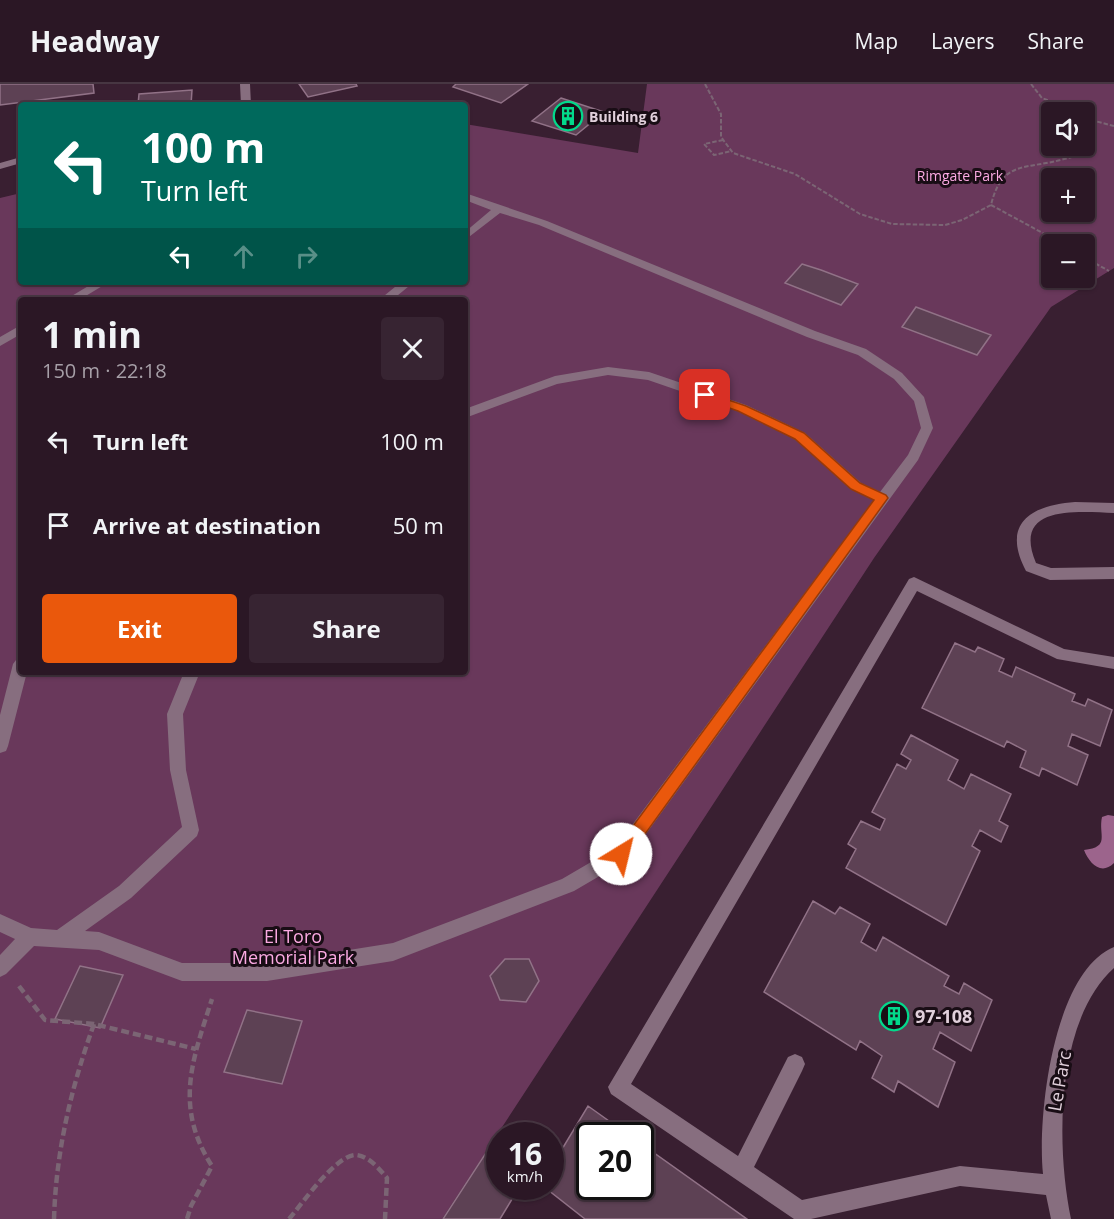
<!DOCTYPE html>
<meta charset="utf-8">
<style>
body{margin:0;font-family:"Open Sans",sans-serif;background:#372432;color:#f1f3f6;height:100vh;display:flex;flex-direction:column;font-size:22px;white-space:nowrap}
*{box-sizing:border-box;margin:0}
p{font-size:20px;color:#a69fa7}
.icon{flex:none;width:33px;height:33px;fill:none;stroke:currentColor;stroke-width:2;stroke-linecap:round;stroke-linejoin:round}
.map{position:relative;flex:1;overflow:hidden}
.side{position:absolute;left:18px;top:213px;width:450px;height:378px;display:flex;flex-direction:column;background:#2b1725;border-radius:6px;box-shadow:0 2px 4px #0004,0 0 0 2px #473642}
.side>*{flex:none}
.hud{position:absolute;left:18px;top:18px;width:450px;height:183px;border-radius:6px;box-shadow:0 2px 4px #0004,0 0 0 2px #473642;background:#00695c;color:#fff;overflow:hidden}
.fabs{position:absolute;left:1041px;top:18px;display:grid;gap:12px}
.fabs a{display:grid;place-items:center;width:54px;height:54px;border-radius:6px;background:#2b1725;box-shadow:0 2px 4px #0004,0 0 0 2px #473642;font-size:30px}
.speed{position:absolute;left:486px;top:1038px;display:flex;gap:12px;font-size:30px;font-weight:700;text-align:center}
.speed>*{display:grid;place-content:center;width:78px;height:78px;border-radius:50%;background:#2b1725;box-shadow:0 2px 4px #0004,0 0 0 2px #473642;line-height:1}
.speed small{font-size:15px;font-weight:400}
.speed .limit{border:3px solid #111;border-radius:9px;background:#fff;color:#111}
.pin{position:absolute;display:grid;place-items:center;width:51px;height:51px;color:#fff;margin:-26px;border-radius:12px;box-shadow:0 3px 9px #0006}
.me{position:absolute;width:66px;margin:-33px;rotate:36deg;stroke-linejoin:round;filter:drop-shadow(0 0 4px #0008)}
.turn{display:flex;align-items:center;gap:21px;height:126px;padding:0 24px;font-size:27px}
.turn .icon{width:78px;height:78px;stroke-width:2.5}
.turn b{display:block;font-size:42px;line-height:51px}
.lanes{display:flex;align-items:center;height:57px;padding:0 24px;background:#0003;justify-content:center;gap:30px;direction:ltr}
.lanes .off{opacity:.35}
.round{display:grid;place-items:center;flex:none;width:63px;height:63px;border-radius:6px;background:#372432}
.overview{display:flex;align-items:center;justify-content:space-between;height:102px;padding:0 24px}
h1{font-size:36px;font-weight:700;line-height:45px}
.action{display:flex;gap:12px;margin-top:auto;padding:12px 24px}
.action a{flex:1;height:69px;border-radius:6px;background:#ea580c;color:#fff;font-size:24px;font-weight:700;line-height:69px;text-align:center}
.action a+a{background:#372432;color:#f1f3f6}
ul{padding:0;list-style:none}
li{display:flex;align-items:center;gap:18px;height:84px;padding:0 24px}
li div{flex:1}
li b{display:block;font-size:22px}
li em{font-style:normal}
header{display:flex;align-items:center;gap:36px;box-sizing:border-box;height:84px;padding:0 30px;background:#2b1725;border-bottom:2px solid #473642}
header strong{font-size:28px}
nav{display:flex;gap:33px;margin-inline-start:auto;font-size:21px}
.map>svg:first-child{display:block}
.green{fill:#69385b;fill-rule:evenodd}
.water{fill:#9c648c}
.building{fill:#5d4154;stroke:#917287;stroke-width:1.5}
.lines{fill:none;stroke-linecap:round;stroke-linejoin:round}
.path-far1{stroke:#7b6574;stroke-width:2;stroke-dasharray:4.5 2;stroke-linecap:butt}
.path{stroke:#7b6574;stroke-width:4.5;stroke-dasharray:8 4;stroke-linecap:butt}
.minor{fill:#876e7f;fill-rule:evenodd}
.route{fill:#ea580c;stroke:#983908;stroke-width:1.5}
.labels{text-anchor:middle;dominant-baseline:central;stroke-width:6;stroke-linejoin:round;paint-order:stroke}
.far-poi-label{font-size:14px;font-weight:bold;fill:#e1d0db;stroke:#190d15;text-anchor:start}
.far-park-label{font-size:14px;fill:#fcaae3;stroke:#190d15}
.near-park-label{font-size:18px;fill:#fcaae3;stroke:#190d15}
.near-poi-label{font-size:18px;font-weight:bold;fill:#e1d0db;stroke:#190d15;text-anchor:start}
.near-street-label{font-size:18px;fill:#e1d0db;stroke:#190d15}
</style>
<header>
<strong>Headway</strong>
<nav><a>Map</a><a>Layers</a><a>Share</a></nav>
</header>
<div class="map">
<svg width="1114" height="1135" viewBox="0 0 1114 1135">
<rect width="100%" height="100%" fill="#391f31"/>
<path class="green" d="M647,0H1114V184L1051,223L874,474L442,1135H0V114L21,109V198H465V40L638,69ZM1052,28H1084V62H1052ZM1052,94H1084V128H1052ZM1052,160H1084V194H1052ZM21,216H465V588H21Z"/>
<path class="water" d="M1108,731L1114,732V779C1101,792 1089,779 1084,766C1111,763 1098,751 1102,733Z"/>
<path class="building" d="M0,0H93L94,9L0,21Z
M299,0H356L357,2L308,13Z
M456,0H528L501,19L453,3Z
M192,6L191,21H138L139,10Z
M561,14L604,28L576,51L532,37Z
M802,180L821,186L858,200L841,221L785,199Z
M916,223L991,251L977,271L902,243Z
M955,559L975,568L978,563L1004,575L999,587L1012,593L1016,583L1075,610L1072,617L1085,622L1088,615L1112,626L1100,662L1072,650L1068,662L1088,671L1077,701L1042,684L1039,692L1020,683L1026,667L1007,657L1004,663L922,624Z
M911,651L958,676L948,696L964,705L971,690L1011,710L999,737L1008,742L1001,758L980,746L972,762L980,767L946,841L846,784L856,765L848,760L861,737L880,746L885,735L872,728L897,680L906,685L911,676L901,670Z
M813,817L835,830L840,823L870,840L861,858L876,867L883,853L949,892L944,902L959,910L964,899L992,916L971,967L940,948L933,965L955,978L938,1023L898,997L894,1008L872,994L882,972L860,957L856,966L764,908Z
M505,875H529L539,897L526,918L500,916L490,892Z
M80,882L123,891L100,944L55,935Z
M247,926L302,937L282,1000L224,988Z
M588,1022L630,1052H590V1102H640V1059L747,1135H585L543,1102H550V1085Z
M493,1058L500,1063V1102H520L500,1135H443Z"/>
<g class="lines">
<path class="path-far1" d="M705,0L721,30V53L733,69L795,90L860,130L892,140L945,141L962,136L991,121C1002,75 1027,86 1064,75C1070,74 1077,72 1081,67C1090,59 1089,46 1091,36L1084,31
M1031,0L1042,14L1079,28
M1091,36L1114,42
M723,56L704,60L714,71L732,67
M991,121L1063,160
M1084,173L1109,187"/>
<path class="path" d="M19,902L45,936L94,940L196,965
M54,1135C56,1067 71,1004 94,940
M187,1135L191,1122L212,1082C174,1023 192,977 212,915
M289,1135C302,1120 337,1069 357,1071C370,1073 379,1085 387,1094L385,1135"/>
<path class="minor" d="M240,0H250L251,21H241Z
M21,73V79L0,85V79Z
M465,109L547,137L815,247L866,265L902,289L924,313L933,344L918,376L627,776L574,807L393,877L267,897H182L99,866L34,862L6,890L0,893V871L15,855L0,848V830L31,844L57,846L119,802L182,743L170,686L167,630L184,588H200L183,630L186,686L199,746L197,752L131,814L85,847L99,848L182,879H267L393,859L562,795L615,764L874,416L851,405L795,355L738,327L648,296L608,291L557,300L465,334V325L555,292L608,283L649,288L746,321L805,349L861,399L880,408L908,371L921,344L914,317L894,295L858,271L807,253L539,141L500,129L465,156V148L491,126L465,116Z
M95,198H109L79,216H65Z
M401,198H414L392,216H379Z
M21,241V250L0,262V253Z
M1075,418L1114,419V429C1078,428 1011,420 1036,479L1051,484L1114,483V495L1050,496L1026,487L1024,483C1002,437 1034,421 1075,418Z
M914,493L1064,565L1114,573V585L1057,575L917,507L631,1000L738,1072L788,973L795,970L802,973L805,980L802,987L754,1083L802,1116L960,1082L1043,1090C1037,1033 1053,888 1114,863V884C1055,937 1056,1063 1071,1135H1051L1046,1111L960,1102L811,1135H794L611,1010L608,1003L909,495Z
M21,574V588H27L8,662L6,667L0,669V631L13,580L16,576Z"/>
</g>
<path class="route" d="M705,308L746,322L804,349L860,399L886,411L888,414L627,775L621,778L616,775L613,770L616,765L874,416L851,405L795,355L738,327L701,314V309Z"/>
<defs>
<g id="building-ring" transform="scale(1.5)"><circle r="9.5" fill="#190d15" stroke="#02d98b" stroke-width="1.5"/><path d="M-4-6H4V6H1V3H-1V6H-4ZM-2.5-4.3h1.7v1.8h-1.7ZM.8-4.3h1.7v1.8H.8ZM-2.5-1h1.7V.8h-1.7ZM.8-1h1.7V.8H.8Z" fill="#02d98b"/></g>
</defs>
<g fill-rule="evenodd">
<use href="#building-ring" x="568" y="32"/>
<use href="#building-ring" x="894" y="932"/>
</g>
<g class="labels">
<g class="far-poi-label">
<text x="589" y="32">Building 6</text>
</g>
<g class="far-park-label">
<text x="960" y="91">Rimgate Park</text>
</g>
<g class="near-park-label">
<text x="293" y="852">El Toro<tspan x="293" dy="21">Memorial Park</tspan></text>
</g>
<g class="near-poi-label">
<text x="915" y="932">97-108</text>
</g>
<g class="near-street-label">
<text transform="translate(1059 997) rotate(-80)">Le Parc</text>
</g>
</g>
</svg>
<div class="fabs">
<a><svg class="icon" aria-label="sound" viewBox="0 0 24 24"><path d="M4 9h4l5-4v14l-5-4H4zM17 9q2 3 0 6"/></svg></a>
<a>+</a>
<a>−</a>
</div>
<div class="speed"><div>16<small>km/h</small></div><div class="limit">20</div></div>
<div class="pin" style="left:705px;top:311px;background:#d93025"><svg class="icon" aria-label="arrive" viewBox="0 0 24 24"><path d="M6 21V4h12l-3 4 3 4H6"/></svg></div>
<svg class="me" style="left:621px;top:770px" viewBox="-20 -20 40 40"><circle r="19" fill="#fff"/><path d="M0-13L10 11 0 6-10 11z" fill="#ea580c"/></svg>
<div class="hud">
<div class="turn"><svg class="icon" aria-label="left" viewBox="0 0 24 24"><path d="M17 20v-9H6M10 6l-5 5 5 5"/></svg><div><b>100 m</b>Turn left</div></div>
<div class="lanes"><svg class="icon" aria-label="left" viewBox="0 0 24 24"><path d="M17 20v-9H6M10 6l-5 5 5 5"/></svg><svg class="icon off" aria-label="ahead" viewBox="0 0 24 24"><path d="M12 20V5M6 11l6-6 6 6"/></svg><svg class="icon off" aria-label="right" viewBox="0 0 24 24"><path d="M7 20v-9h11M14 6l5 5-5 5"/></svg></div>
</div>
<section class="side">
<div class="overview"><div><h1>1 min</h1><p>150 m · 22:18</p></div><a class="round"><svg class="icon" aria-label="close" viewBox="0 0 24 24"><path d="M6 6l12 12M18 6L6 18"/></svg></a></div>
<ul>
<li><svg class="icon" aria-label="left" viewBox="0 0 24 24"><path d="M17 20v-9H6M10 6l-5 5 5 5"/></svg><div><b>Turn left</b></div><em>100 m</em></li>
<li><svg class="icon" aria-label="arrive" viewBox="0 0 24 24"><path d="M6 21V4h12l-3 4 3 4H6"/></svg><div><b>Arrive at destination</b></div><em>50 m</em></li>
</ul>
<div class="action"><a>Exit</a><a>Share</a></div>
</section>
</div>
